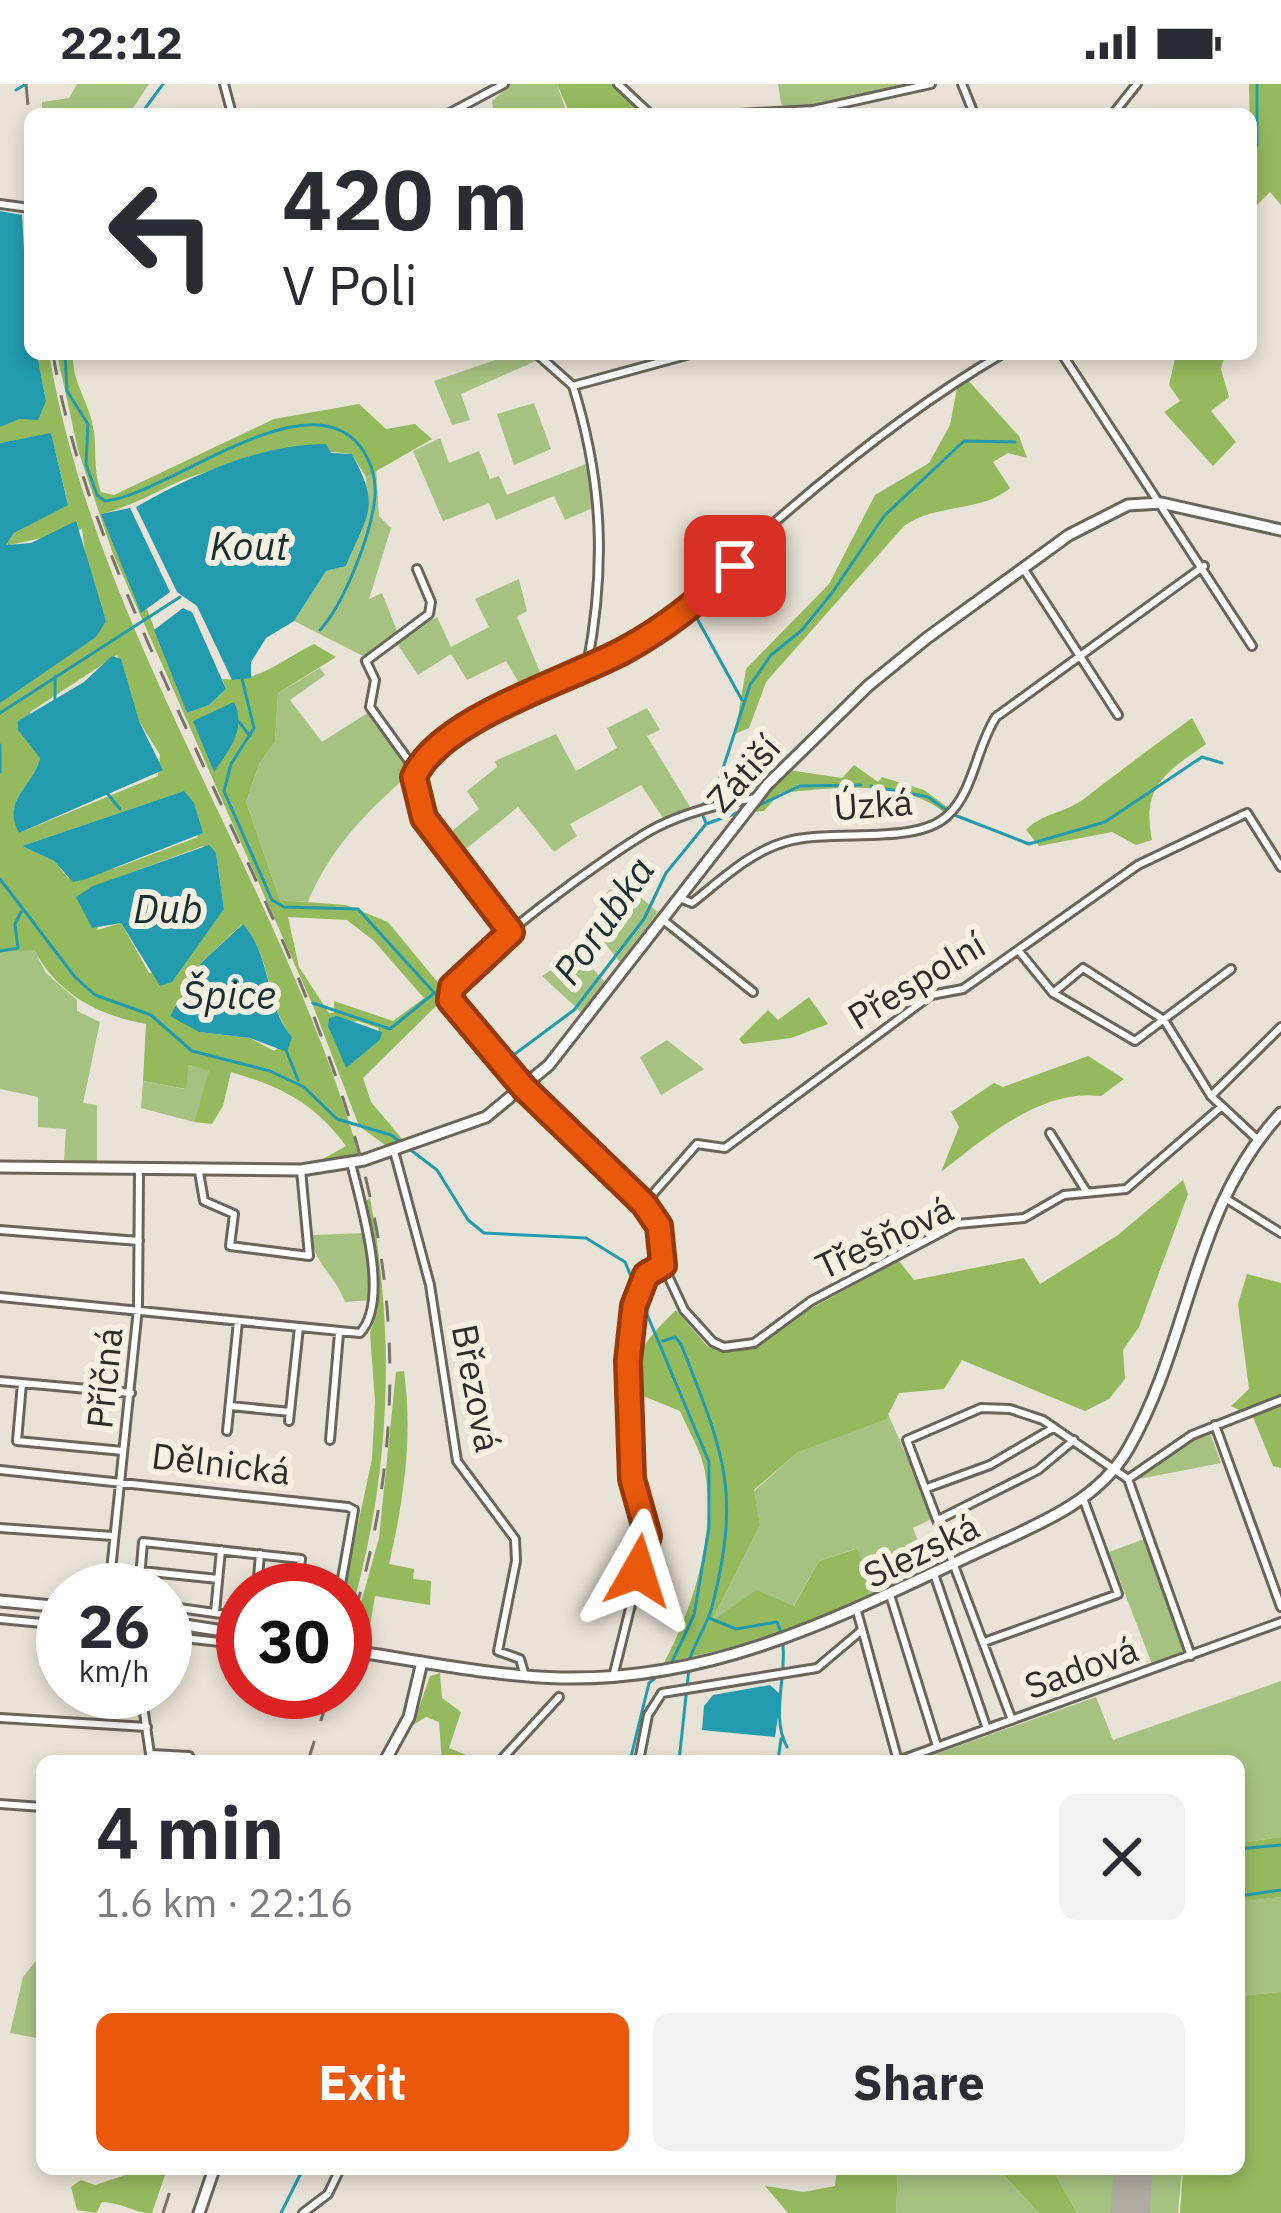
<!DOCTYPE html>
<meta charset="utf-8">
<style>
body{margin:0;font-family:"IBM Plex Sans",sans-serif;background:#f2f2f3;color:#2b2b33;height:100vh;display:flex;flex-direction:column;font-size:45px;white-space:nowrap}
*{box-sizing:border-box;margin:0}
p{font-size:39px;color:#7c7c81}
.icon{flex:none;width:66px;height:66px;fill:none;stroke:currentColor;stroke-width:2;stroke-linecap:round;stroke-linejoin:round}
.map{position:relative;flex:1;overflow:hidden}
.details{position:absolute;left:36px;top:1671px;width:1209px;height:420px;display:flex;flex-direction:column;background:#fff;border-radius:18px;box-shadow:0 6px 18px #0003}
.details>*{flex:none}
.guide{position:absolute;left:24px;top:24px;width:1233px;height:252px;border-radius:18px;box-shadow:0 6px 18px #0003;background:#fff;color:#2b2b33;overflow:hidden}
.speed{position:absolute;left:36px;top:1479px;display:flex;gap:24px;font-size:60px;font-weight:700;text-align:center}
.speed>*{display:grid;place-content:center;width:156px;height:156px;border-radius:50%;background:#fff;box-shadow:0 6px 18px #0003;line-height:1}
.speed small{font-size:30px;font-weight:400}
.speed .limit{border:18px solid #d22;background:#fff;color:#111}
.pin{position:absolute;display:grid;place-items:center;width:102px;height:102px;color:#fff;margin:-51px;border-radius:24px;box-shadow:0 6px 18px #0006}
.me{position:absolute;width:132px;margin:-66px;rotate:6deg;stroke-linejoin:round;filter:drop-shadow(0 0 9px #0008)}
.turn{display:flex;align-items:center;gap:42px;height:252px;padding:0 60px;font-size:54px}
.turn .icon{width:156px;height:156px;stroke-width:2.5}
.turn b{display:block;font-size:84px;line-height:102px}
.round{display:grid;place-items:center;flex:none;width:126px;height:126px;border-radius:18px;background:#f2f2f3}
.headline{display:flex;align-items:center;justify-content:space-between;height:204px;padding:0 60px}
h1{font-size:72px;font-weight:800;line-height:90px}
.cta{display:flex;gap:24px;margin-top:auto;padding:24px 60px}
.cta a{flex:1;height:138px;border-radius:18px;background:#ea580c;color:#fff;font-size:48px;font-weight:800;line-height:138px;text-align:center}
.cta a+a{background:#f2f2f3;color:#2b2b33}
.status{display:flex;justify-content:space-between;align-items:center;height:84px;padding:0 60px;background:#fff;direction:ltr}
.status svg{height:33px;fill:currentColor}
.map>svg:first-child{display:block}
.green{fill:#a6c281}
.forest{fill:#95ba5d;fill-rule:evenodd}
.water{fill:#239baf}
.lines{fill:none;stroke-linecap:round;stroke-linejoin:round}
.stream{stroke:#239baf;stroke-width:3}
.runway{stroke:#b0aba1;stroke-width:39}
.minor-casing{stroke:#6a655a;stroke-width:12}
.tertiary-casing{stroke:#6a655a;stroke-width:15}
.minor{stroke:#fff;stroke-width:6}
.tertiary{stroke:#fff;stroke-width:9}
.rail{stroke:#78746c;stroke-width:3;stroke-dasharray:21 21;stroke-linecap:butt}
.route-casing{stroke:#983908;stroke-width:30}
.route{stroke:#ea580c;stroke-width:21}
.labels{text-anchor:middle;dominant-baseline:central;stroke-width:12;stroke-linejoin:round;paint-order:stroke}
.street-label{font-size:36px;fill:#2e2c27;stroke:#f6f0e3}
.water-label{font-size:39px;font-style:italic;fill:#162f33;stroke:#f6f0e3}
</style>
<div class="status"><b>22:12</b><svg viewBox="0 0 49 12"><path d="M0 12V9h3v3zM5 12V6h3v6zM10 12V3h3v9zM15 12V0h3v12zM26 1h20v11H26zM47 4h2v5h-2z"/></svg></div>
<div class="map">
<svg width="1281" height="2129" viewBox="0 0 1281 2129">
<rect width="100%" height="100%" fill="#e9e2d6"/>
<path class="green" d="M77,0H149L129,30H42V18L69,14Z
M511,0H557L567,30H494L492,17Z
M778,0H904L871,13L789,24L781,20Z
M513,270L538,276L461,310L470,336L452,341L434,297Z
M534,319L551,365L514,381L497,330Z
M440,354L449,379L479,367L490,395L499,392L507,411L591,378L595,423L565,436L554,412L496,436L489,419L443,437L413,367Z
M376,383L379,432L391,444L369,515L382,509L397,547L363,572L294,537L326,487L346,482L367,430L366,393Z
M519,495L527,527L517,533L545,600L525,609L506,577L467,596L451,570L418,591L394,555L437,533L451,563L489,543L475,515Z
M320,584L325,591L290,616L322,658L369,628L412,688C369,725 329,765 308,818L280,816L246,718L259,680L275,658L278,609Z
M647,624L660,646L647,652L690,723L664,735L641,701L570,740L577,752L554,768L518,723L456,773L442,755L479,725L467,707L497,683L495,677L556,650L576,687L617,664L607,644Z
M621,797L658,828L620,878L602,856L580,871L605,898L581,928L542,892L624,839L599,815Z
M26,864L34,866L46,889L77,916V927L100,938L83,1019L97,1021V1078L64,1076L66,1045L38,1043V1013L0,1005V868Z
M667,956L704,985L661,1011L640,973Z
M189,981L210,987L194,1038L141,1024L143,997L185,1005Z
M365,1149L374,1216L345,1218C335,1191 314,1180 311,1151Z
M888,1330L934,1434L913,1444L928,1484L868,1512V1488L855,1465L819,1477L793,1523L710,1540L760,1441L754,1407L798,1368Z
M1209,1346L1221,1379L1134,1396Z
M1144,1455L1186,1569L1152,1580L1109,1468Z
M1281,1597V1753L1239,1759V1677H928L927,1673L1096,1613L1113,1656Z
M1281,1813V1908L1239,1912V1818Z
M42,1869V1955L10,1949L23,1893Z
M898,2085H998L1039,2129H896Z
M1052,2085H1182L1178,2129H1077Z"/>
<path class="forest" d="M557,0H617L646,30H570Z
M1249,0H1281V121L1270,108L1251,127Z
M37,270H49C98,554 280,796 359,1071L314,1080L346,1062C314,1019 282,1003 231,988L223,1022L212,1040L194,1038L209,987L189,981L186,1005L143,997L146,940C97,931 58,910 34,866L0,868V619L106,537L88,490L82,445L5,462L14,449L68,420L51,350L0,359V343L46,317ZM117,571L139,637L160,671L158,692L19,749C2,715 33,703 40,674L30,628ZM184,707L198,753L116,784L68,794L54,777L22,762ZM203,762L216,769L224,825L181,884L149,889L121,839L97,846L111,796ZM242,840C273,871 265,922 292,953L274,967L250,954L199,948L201,879Z
M57,270H73C72,297 86,313 92,338C98,361 92,383 101,408L114,411L274,335L359,320L386,345L415,340L432,355L366,393L352,370C307,363 241,376 196,391C162,403 139,420 102,430L142,528L147,525L187,629L209,621L226,605L222,595C259,599 281,576 314,560L336,573L278,609L275,658L259,680L246,718L280,816L346,821L388,838L444,906L437,921L363,994L371,1018L403,1056L385,1061L359,1042L314,924L112,467L78,366ZM288,833L347,836L374,857L424,914L393,937L334,917V929H329L299,883ZM358,937L378,944L380,956L346,983L329,942Z
M1176,270H1225L1221,285L1229,313L1211,327L1236,358L1213,382L1164,328L1180,317L1169,301Z
M966,294L1019,352L1027,374L1008,369L993,378L1010,404C980,429 936,419 904,442L766,598L749,644L735,650L746,585L829,500L875,411L929,379L950,341L958,299Z
M1192,634L1206,660C1166,689 1141,701 1152,756L1136,761L1112,748L1039,762L1026,746C1042,729 1066,729 1085,714C1116,690 1156,660 1192,634Z
M854,681L878,698L882,693L924,706L950,725L945,729C902,694 833,704 780,709L764,727L750,728L789,686L842,694Z
M809,913L828,940L791,954L743,960L739,955L768,926L778,936Z
M1088,972L1124,995L1101,1012C1042,1004 986,1053 941,1088L959,1043L951,1028L994,999L1003,1003Z
M1183,1096L1188,1110L1139,1243L1123,1266L1125,1295L1109,1315L1085,1327L962,1276L944,1305L899,1309L886,1335L798,1368L754,1406L760,1441L711,1538L756,1506L794,1522L819,1477L856,1465L868,1488V1512L772,1554L664,1579C693,1524 716,1452 705,1388C702,1368 688,1346 680,1327L636,1309C630,1270 650,1252 676,1226L707,1262L724,1268L752,1265L793,1234L899,1177L914,1196L1024,1174L1040,1200L1118,1151Z
M370,1114C397,1262 390,1404 345,1548L344,1506L372,1375L375,1318L370,1249L378,1225L363,1119Z
M1247,1190L1281,1199V1384L1273,1382L1253,1333L1231,1322L1249,1305L1238,1220Z
M404,1287C413,1353 404,1415 389,1480L414,1485L413,1495L431,1497L430,1521L375,1512L367,1561L350,1558L379,1454L396,1288Z
M440,1589L442,1614L461,1628L449,1664L481,1677H442L439,1638L426,1633L413,1641L430,1592Z
M1281,1753V1813L1239,1818V1759Z
M1281,1908V2129H1180L1183,2085H1239V1912Z
M144,2085H167L152,2129C133,2129 125,2119 102,2118L96,2129L77,2126L71,2103L81,2096L95,2101Z
M837,2085H898L896,2129H788L765,2102L804,2108L835,2102Z
M998,2085H1052L1077,2129H1039Z"/>
<path class="water" d="M0,127L22,131L30,270H37L46,317L38,336L19,335L0,343Z
M51,349L68,421L14,449L6,461L31,459L76,437L106,537L96,553L0,619V359Z
M326,360L331,369L352,370C381,424 368,428 346,482L326,487L294,537L266,554L251,578V594L232,596L197,522L177,508L136,423C193,391 260,360 326,360Z
M130,424L170,508L141,529L101,430Z
M183,524L192,528L226,605L209,621L187,629L154,546Z
M112,572L121,575L139,637L163,686L19,749C1,716 33,703 40,674L18,646V637L84,598Z
M234,618C247,645 229,666 214,688L193,637Z
M184,707L194,719L203,749L86,795L73,798L54,777L22,762Z
M209,761L216,769L224,825L172,898L160,902L121,839L92,844L76,813L93,802Z
M243,840C272,872 265,923 292,953L287,968L250,954L199,948L170,932L201,879Z
M337,932L382,948L380,956L346,984L328,942L329,934Z
M770,1601L781,1611L775,1653L702,1646L704,1622L713,1611Z"/>
<g class="lines">
<path class="stream" d="M16,6L26,0
M141,30L163,0
M1251,77L1257,61V0
M65,270L67,307L88,340L86,380L97,411L105,417C169,411 314,287 364,368C372,381 376,397 375,412C372,449 344,520 320,546
M689,520L742,616
M55,592V617
M242,595L254,644L231,680L224,707L272,816L284,823L358,825L500,981L574,926L644,835L666,789L706,740L742,727
M0,629L180,513
M239,638L250,652
M0,661V688
M871,702L928,713L952,730L1029,760L1105,738L1202,673L1222,679
M107,709L120,725
M751,725L800,702L861,701
M706,739L699,723L714,712L750,601L771,571L802,546L832,509L884,432L964,357L1015,358
M0,795L75,893L95,911L151,931L192,967L270,987L304,1003L337,1035L391,1051L437,1086L468,1136L484,1149L586,1154L625,1178L709,1378V1444L694,1531L671,1580
M0,867L18,864L15,840L21,828
M609,911L640,871
M313,919L390,945L433,910
M286,966L298,996
M501,983L515,999
M663,1257L675,1253L681,1260C723,1368 742,1405 712,1523C707,1541 696,1557 690,1574
M709,1534L736,1545L777,1538C795,1576 767,1627 787,1663
M630,1677L649,1599L660,1590
M679,1677L689,1584
M778,1677L781,1655
M1239,1765L1281,1761
M1239,1812L1281,1806
M281,2129L303,2085"/>
<path class="runway" d="M1130,2129L1133,2085"/>
<g class="minor-casing">
<path id="minor" d="M224,0L232,30
M618,0L650,30
M962,0L974,30
M448,30L504,0
M738,30L813,26L931,0
M1113,30L1137,0
M0,120L30,124
M537,270L573,302
M1062,270L1252,562
M573,302C603,398 606,484 587,582
M573,302L690,270
M1023,484L1118,631
M416,687L370,623L375,596L366,577L429,530L431,518L417,485
M680,814L692,819C720,797 750,768 785,758C831,744 915,762 947,732C974,708 976,663 996,633L1204,482
M662,835L753,908
M511,847C484,814 411,740 415,695C418,651 604,579 645,554C695,524 725,483 767,445C840,381 918,319 1002,270
M1018,866L1053,909L1135,957L1231,885
M1053,909L1083,884L1164,936L1211,1012L1257,1055
M527,1002L644,1120C658,1141 666,1156 663,1181L646,1191L635,1222L628,1277L631,1395L648,1452L613,1593
M524,1004L456,926L450,916C449,883 623,759 659,742C690,727 722,719 756,714
M1211,1012L1281,943
M1050,1049L1086,1107
M394,1067L430,1201L457,1377L515,1455L516,1477L498,1567L520,1575L525,1592
M199,1088L204,1117L234,1130L230,1162L309,1172L301,1086
M1225,1114L1281,1149
M644,1120L697,1060L725,1064L931,911L963,905L1138,781L1247,729L1281,783
M0,1146L139,1157
M663,1181L684,1226L713,1258L724,1263L754,1259L811,1217L957,1140L1024,1134L1064,1111L1126,1105L1221,1023
M0,1213L360,1249C391,1216 361,1121 351,1079
M0,1297L131,1309
M22,1299L17,1357L123,1367
M230,1322L290,1328
M289,1337L299,1243
M1215,1341L1281,1523
M227,1347L238,1237
M330,1356L339,1249
M0,1386L348,1423L354,1426L340,1506
M1128,1395L1192,1351L1281,1316
M927,1404L990,1381L1053,1344
M940,1435L1038,1386L1074,1356
M0,1444L113,1452
M141,1487L218,1495
M934,1490L987,1645
M109,1506L138,1224L139,1087
M139,1506L143,1458L301,1475L297,1506
M257,1506L260,1470
M890,1511L937,1662
M165,1522L243,1533
M857,1527L898,1677
M215,1528L221,1466
M0,1535L63,1541
M165,1552L229,1559
M984,1558L1118,1510L1083,1414
M141,1608L151,1677
M0,1634L147,1643
M1012,1636L907,1356L981,1324L1010,1325L1043,1336L1128,1395L1191,1572
M151,1670L189,1672L190,1677
M500,1677L559,1613
M639,1677L648,1631L662,1609L817,1584L862,1546
M898,1677L1281,1538
M0,1720L42,1723
M303,2129L328,2110L340,2085"/>
</g>
<g class="tertiary-casing">
<path id="tertiary" d="M0,1083L301,1086L364,1076L486,1033L549,981L767,701L868,602L927,554L1069,451L1128,421L1161,419L1281,446
M0,1517L63,1523
M165,1538L243,1550
M345,1566C417,1576 489,1592 561,1594C712,1597 833,1536 965,1474C1023,1446 1095,1423 1128,1365C1191,1256 1192,1124 1281,1029
M385,1677L409,1633L422,1578
M199,2129L214,2085"/>
</g>
<use href="#minor" class="minor"/>
<use href="#tertiary" class="tertiary"/>
<path class="rail" d="M26,0L30,44
M53,270C72,385 117,489 164,595C315,935 468,1177 345,1561
M308,1677L330,1608
M163,2129L177,2085"/>
</g>
<g class="lines">
<g class="route-casing">
<path id="route" d="M638,1487L648,1452L632,1395L628,1277L634,1222L646,1191L663,1181L659,1142L644,1120L524,1004L450,916L452,903L511,848L424,734L414,693C440,634 570,596 625,566C667,543 701,516 735,482"/>
</g>
<use href="#route" class="route"/>
</g>
<g class="labels">
<g class="street-label">
<text transform="translate(743 689) rotate(-48)">Zátiší</text>
<text transform="translate(873 720) rotate(-4)">Úzká</text>
<text transform="translate(916 896) rotate(-31)">Přespolní</text>
<text transform="translate(884 1153) rotate(-25)">Třešňová</text>
<text transform="translate(104 1294) rotate(-84)">Příčná</text>
<text transform="translate(477 1304) rotate(79)">Březová</text>
<text transform="translate(221 1379) rotate(7)">Dělnická</text>
<text transform="translate(921 1466) rotate(-26)">Slezská</text>
<text transform="translate(1081 1583) rotate(-20)">Sadová</text>
</g>
<g class="water-label">
<text x="249" y="461">Kout</text>
<text x="168" y="824">Dub</text>
<text transform="translate(603 836) rotate(-55)">Porubka</text>
<text x="229" y="910">Špice</text>
</g>
</g>
</svg>
<div class="speed"><div>26<small>km/h</small></div><div class="limit">30</div></div>
<div class="pin" style="left:735px;top:482px;background:#d93025"><svg class="icon" aria-label="arrive" viewBox="0 0 24 24"><path d="M6 21V4h12l-3 4 3 4H6"/></svg></div>
<svg class="me" style="left:638px;top:1487px" viewBox="-20 -20 40 40"><path d="M0-17L14 15 0 8-14 15z" fill="#ea580c" stroke="#fff" stroke-width="4"/></svg>
<div class="guide">
<div class="turn"><svg class="icon" aria-label="left" viewBox="0 0 24 24"><path d="M17 20v-9H6M10 6l-5 5 5 5"/></svg><div><b>420 m</b>V Poli</div></div>
</div>
<section class="details">
<div class="headline"><div><h1>4 min</h1><p>1.6 km · 22:16</p></div><a class="round"><svg class="icon" aria-label="close" viewBox="0 0 24 24"><path d="M6 6l12 12M18 6L6 18"/></svg></a></div>
<div class="cta"><a>Exit</a><a>Share</a></div>
</section>
</div>
